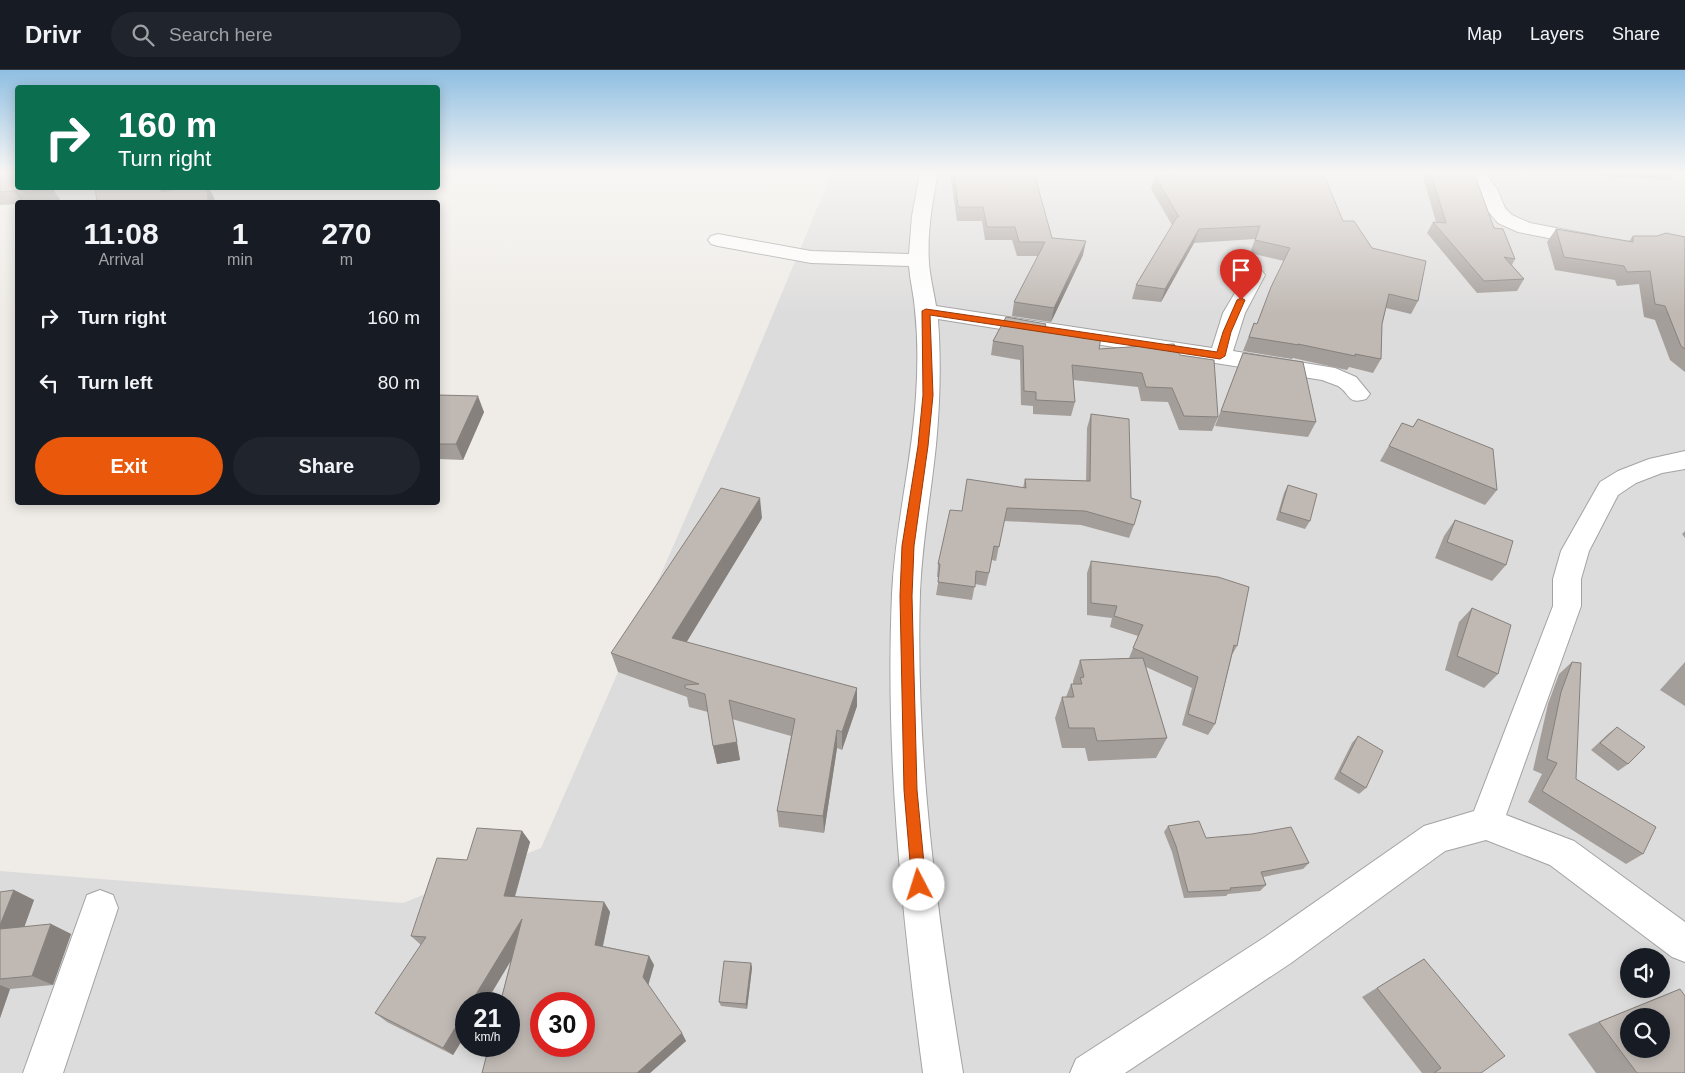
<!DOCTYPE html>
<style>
body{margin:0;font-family:Helvetica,sans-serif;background:#20242c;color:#f1f3f6;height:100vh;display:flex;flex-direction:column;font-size:19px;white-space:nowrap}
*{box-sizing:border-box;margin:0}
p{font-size:16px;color:#9ea1a6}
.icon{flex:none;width:28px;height:28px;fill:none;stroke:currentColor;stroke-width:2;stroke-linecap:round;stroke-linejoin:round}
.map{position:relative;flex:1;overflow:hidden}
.drawer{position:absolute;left:15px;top:130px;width:425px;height:305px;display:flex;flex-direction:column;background:#171b24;border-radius:5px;box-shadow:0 2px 12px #0003}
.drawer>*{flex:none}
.hud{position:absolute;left:15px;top:15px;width:425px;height:105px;border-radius:5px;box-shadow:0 2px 12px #0003;background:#0b6e4f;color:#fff;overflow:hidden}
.buttons{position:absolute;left:1620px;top:878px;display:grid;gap:10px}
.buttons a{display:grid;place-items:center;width:50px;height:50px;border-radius:50%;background:#171b24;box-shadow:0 2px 12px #0003;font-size:25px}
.speed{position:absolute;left:455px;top:922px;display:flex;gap:10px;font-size:25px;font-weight:700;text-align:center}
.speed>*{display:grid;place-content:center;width:65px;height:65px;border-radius:50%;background:#171b24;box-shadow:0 2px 12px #0003;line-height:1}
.speed small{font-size:12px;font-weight:400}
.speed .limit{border:8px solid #d22;background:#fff;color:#111}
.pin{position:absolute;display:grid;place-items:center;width:42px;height:42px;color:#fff;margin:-51px -21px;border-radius:50% 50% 50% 0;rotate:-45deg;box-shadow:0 0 5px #0007}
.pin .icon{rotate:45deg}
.me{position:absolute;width:55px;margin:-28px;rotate:355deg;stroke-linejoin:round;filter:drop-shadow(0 0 4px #0008)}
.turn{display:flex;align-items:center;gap:18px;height:105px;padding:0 20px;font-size:22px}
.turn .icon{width:65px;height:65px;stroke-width:2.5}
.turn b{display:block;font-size:35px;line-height:42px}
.eta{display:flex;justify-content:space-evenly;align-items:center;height:85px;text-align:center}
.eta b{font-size:30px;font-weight:600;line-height:35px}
.primary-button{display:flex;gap:10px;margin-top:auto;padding:10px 20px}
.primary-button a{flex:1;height:58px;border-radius:30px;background:#ea580c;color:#fff;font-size:20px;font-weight:600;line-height:58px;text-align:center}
.primary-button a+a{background:#20242c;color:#f1f3f6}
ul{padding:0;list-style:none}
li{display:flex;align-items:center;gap:15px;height:65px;padding:0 20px}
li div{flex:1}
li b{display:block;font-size:19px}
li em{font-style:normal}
header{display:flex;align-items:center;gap:30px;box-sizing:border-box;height:70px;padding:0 25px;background:#171b24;border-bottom:1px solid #363941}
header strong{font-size:24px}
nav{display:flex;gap:28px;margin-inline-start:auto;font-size:18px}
.search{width:350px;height:45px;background:#20242c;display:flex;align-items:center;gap:12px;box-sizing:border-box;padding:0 18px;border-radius:28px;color:#9ea1a6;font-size:19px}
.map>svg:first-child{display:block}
.residential{fill:#dddcdc;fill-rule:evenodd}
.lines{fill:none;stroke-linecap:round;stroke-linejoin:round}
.street-casing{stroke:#a3a3a3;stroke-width:2}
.street{fill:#fff;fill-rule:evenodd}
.wall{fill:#a49e9a}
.shaded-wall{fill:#86817d}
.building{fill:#bfb8b3;stroke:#86817d;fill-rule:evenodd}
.route{fill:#ea580c;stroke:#983908}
</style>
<header>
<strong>Drivr</strong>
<div class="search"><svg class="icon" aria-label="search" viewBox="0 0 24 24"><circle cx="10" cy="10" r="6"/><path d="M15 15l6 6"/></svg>Search here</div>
<nav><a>Map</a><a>Layers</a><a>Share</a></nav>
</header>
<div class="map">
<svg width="1685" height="1003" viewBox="0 0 1685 1003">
<rect width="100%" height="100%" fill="#efece7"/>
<path class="residential" d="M832,103H1685V1003H0V801L403,833L541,778L735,335ZM1629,886H1661V919H1629ZM466,934H509V976H466ZM541,934H584V976H541ZM1629,946H1661V979H1629Z"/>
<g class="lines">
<g class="street-casing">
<path id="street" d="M920,103H938C932,133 927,163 929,193C930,208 934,222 936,236L1212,278L1223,243L1248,201L1255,199L1262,201L1265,205L1245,243L1233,281L1335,298L1356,307L1370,324L1366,329C1347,335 1351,324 1338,316C1333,314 1327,312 1322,310L938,249C941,291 940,333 936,375C931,424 922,473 920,522C915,683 937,844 963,1003H923C902,844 885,684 892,524C895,457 912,392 916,326C918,297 918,268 915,240C914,225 910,211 909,196L811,193L718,176L711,174L708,170L711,166L718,164L811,181L909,184L912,146Z
M1466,103H1485L1497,119L1505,138L1512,145L1530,153L1597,166L1600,170L1597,174L1590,176L1518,162L1498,153L1487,140L1479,120Z
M1685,381V399L1662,403L1636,413L1618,425L1589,481L1581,509V536L1506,745L1574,771L1685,852V892L1672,887L1550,795L1486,770L1445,781L1291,893L1125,1003H1070L1076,989L1265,867L1424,756L1474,741L1553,536V509L1561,481L1600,412L1618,401L1649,389Z
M100,820L113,825L118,838L63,1003H23L87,825Z"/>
</g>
<use href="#street" class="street"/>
</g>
<path class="wall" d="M0,103L54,121L62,132L24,131V132H18V134L0,135Z
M950,103H1034L1052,168L1083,185L1051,252L1012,246L1014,232L1038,186H1017L1012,170H985L982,151H957Z
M1169,103H1323L1343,151L1372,178L1418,231L1411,244L1386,238L1382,254L1381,289L1373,303L1349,297L1347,300L1293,288L1292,289L1243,281L1254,253L1257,254L1271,217L1284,191L1250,183L1255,169L1194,173L1161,232L1132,229L1136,215L1172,155L1151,119L1155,106H1169Z
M1422,103H1474L1494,158L1515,189L1512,195L1524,209L1517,221L1477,223L1427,163L1433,152H1436Z
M1585,103H1676L1671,110L1586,105Z
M1556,159L1629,171L1633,166L1685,167V302L1670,290L1655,250L1644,247L1639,214L1617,216L1615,210L1555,200L1547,172Z
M1046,254L1045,258L1099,279L1180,285L1218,347L1212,361L1179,360L1168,332L1141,331L1138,317L1073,310L1075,332L1071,346L1033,344V336L1021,335L1020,290L991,285L993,271Z
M1243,283L1316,352L1308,367L1215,356Z
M438,325L484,342L463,390L438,389Z
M1091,344L1131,428L1134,455L1129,468L1081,455L1004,451L996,491L992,490L986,516L975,514L972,530L936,525L939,507H937L938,494L962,441L1023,418L1025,409L1086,411L1087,358Z
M1418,349L1497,420L1485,435L1380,391L1402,353L1413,357Z
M1288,415L1310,451L1305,459L1276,450L1284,423Z
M762,448L686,572L857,618V636L842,680L837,678L824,763L779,757L777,741L791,666L732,649L740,690L717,694L713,676L708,642L689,637L687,627L618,602L611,583Z
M1455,450L1506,495L1492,511L1435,488L1444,466Z
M1685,461V468L1682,464Z
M1091,491L1237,576L1232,585L1215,654L1208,665L1182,655L1192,618L1146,597L1167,668L1156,688L1088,691L1085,678H1062L1055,648L1062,627H1066L1071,614H1073V611L1080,590L1129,588L1138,566L1110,557L1112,548L1087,545V503Z
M1472,538L1498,604L1484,618L1445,600L1459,552Z
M1572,592L1576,709L1643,784L1626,794L1528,732L1542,704L1533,700L1548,634L1559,604Z
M1685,592V636L1660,620Z
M1617,657L1628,694L1618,701L1591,680L1608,664Z
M1358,666L1366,718L1359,724L1334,709L1352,673Z
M1168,756L1206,768L1309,793L1303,799L1263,807L1266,815L1260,821L1228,824L1226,826L1184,828L1172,782L1164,762Z
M522,761L530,772L515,827L604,832L610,842L603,876L649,886L654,895L648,915L686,971L650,1003H482L511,890L453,985L387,952L375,943L421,875L411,866L467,790Z
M14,820L34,830L24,857L51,854L71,864L53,915L10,919L0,948V822Z
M1424,889L1481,1003H1422L1362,927Z
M751,893L752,898L747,939L721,936L719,932Z
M1680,919L1685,1003H1596L1568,964Z"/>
<path class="shaded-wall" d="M161,118H170V132L161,122Z
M207,118H209L214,127L215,132H208Z
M16,119L24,131V132H23L14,121Z
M1199,159L1194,173L1161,232L1165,219Z
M1086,171L1083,185L1051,252L1054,238Z
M478,326L484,342L463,390L456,374Z
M760,428L762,448L677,588L672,568Z
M857,618V636L842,680V662Z
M837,660V678L824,763L823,746Z
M737,672L740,690L717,694L713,676Z
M522,761L530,772L512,836L504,826Z
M14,820L34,830L20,869L0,860V855Z
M604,832L610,842L601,884L595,875Z
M522,849L530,859L485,934H470Z
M51,854L71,864L53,915L32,906Z
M649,886L654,895L648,916L643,907Z
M751,893L752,898L747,939L746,934Z
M0,915L10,919L0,948Z
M466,940V964L453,985L443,978Z
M682,963L686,971L650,1003H637Z"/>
<path class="building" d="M0,103H18V118H50L54,121L16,119L14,121L0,122Z
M954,103H1034L1052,168L1086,171L1054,238L1014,232L1045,172H1019L1015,157H987L983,137H958Z
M1174,103H1323L1343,151H1354L1372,178L1426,191L1418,231L1389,224L1382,254L1381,289L1355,284V286L1298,274L1299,275L1249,267L1254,253L1257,254L1271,217L1290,178L1255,170L1260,156L1199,159L1165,219L1136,215L1177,147H1179L1155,106L1174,105Z
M1431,103H1474L1494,158L1503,159L1515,189L1504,187L1524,209L1484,211L1433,152L1446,153Z
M95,118H161V122L182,118H207L208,132H97Z
M1556,159L1633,172V166H1657L1666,163L1685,167V279L1681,276L1665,236L1655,234L1650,201L1627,202L1624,196L1564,187Z
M1006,247L1046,254L1044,258L1101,267L1099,279L1174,274L1180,285L1214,290L1218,347L1184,346L1172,318L1146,317L1142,303L1072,295L1075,332L1036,330V322L1024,321L1023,276L993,271Z
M1243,283L1303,292L1316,352L1221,341Z
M438,325L478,326L456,374H438Z
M1091,344L1129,349L1131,428L1141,431L1134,455L1085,441L1007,438L999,477L994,476L989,503L976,501L975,517L938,512L940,494H938L950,440L962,441L967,409L1026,418L1025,409L1090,411Z
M1418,349L1493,379L1497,420L1389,376L1402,353L1413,357Z
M1288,415L1317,424L1310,451L1280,442Z
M721,418L760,428L672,568L857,618L842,662L837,660L823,746L777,741L795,649L729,630L737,672L713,676L705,624L685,618V615L699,614L611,583Z
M1455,450L1513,471L1506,495L1447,472Z
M1091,491L1218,507L1249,517L1237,576L1234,575L1215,654L1188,644L1198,607L1133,578L1143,555L1114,546L1117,536L1091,533Z
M1472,538L1511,555L1498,604L1457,586Z
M1143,588L1167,668L1097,671L1094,658H1069L1062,627H1074L1071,614H1082L1080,608L1084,607L1080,590Z
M1572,592L1581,593L1576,709L1656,757L1643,784L1542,721L1557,693L1547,689L1561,622Z
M1617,657L1645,677L1628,694L1600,673Z
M1358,666L1383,681L1366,718L1340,702Z
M1199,751L1206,768L1252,764L1291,757L1309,793L1261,802L1266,815L1230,818L1231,820L1188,822L1176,776L1168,756Z
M477,758L522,761L504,826L604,832L595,875L649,886L643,907L682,963L637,1003H482L489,976H509V934H500L522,849L470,934H466V940L443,978L375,943L426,867L411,866L437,788L467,790ZM541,934H584V976H541Z
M14,820L0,855V822Z
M51,854L32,906L0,909V859Z
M1424,889L1505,986L1481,1003H1434L1441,998L1377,918Z
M724,891L751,893L746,934L719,932Z
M1680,919L1685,926V1003H1637L1599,952ZM1629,946H1661V979H1629Z"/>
<linearGradient id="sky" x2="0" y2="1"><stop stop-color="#8fbfe2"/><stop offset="0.42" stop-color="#f8f6f4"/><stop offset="1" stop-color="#f8f6f4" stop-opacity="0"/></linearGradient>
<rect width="1685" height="244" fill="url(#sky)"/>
<path class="route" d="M1241,228L1245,230L1231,262L1225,286L1220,289L930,245L933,325L928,376L914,476L912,526L917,720L926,815L924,820L919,823L914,820L912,815L904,720L900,526L902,476L918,376L923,325L922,241L926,239L1217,282L1223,262L1237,230Z"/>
</svg>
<div class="buttons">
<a><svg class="icon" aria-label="sound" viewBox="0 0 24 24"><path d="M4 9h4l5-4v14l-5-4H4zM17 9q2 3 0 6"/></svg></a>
<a><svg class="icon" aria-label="search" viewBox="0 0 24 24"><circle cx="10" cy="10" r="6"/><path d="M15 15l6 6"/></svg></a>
</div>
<div class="speed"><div>21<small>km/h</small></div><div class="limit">30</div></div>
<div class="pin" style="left:1241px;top:230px;background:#d93025"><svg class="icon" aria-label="arrive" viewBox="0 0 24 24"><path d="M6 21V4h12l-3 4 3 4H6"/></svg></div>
<svg class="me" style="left:919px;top:815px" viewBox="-20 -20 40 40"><circle r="19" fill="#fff"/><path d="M0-13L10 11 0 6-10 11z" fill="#ea580c"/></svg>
<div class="hud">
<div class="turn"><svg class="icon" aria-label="right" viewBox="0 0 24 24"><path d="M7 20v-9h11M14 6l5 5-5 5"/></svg><div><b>160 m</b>Turn right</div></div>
</div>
<section class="drawer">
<div class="eta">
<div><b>11:08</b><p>Arrival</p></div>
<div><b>1</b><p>min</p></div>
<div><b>270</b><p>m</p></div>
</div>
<ul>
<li><svg class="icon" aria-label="right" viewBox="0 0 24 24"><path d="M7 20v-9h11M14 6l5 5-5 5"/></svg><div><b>Turn right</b></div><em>160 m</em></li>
<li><svg class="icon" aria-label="left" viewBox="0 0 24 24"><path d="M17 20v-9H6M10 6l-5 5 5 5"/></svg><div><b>Turn left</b></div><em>80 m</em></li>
</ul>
<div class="primary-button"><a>Exit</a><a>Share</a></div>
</section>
</div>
